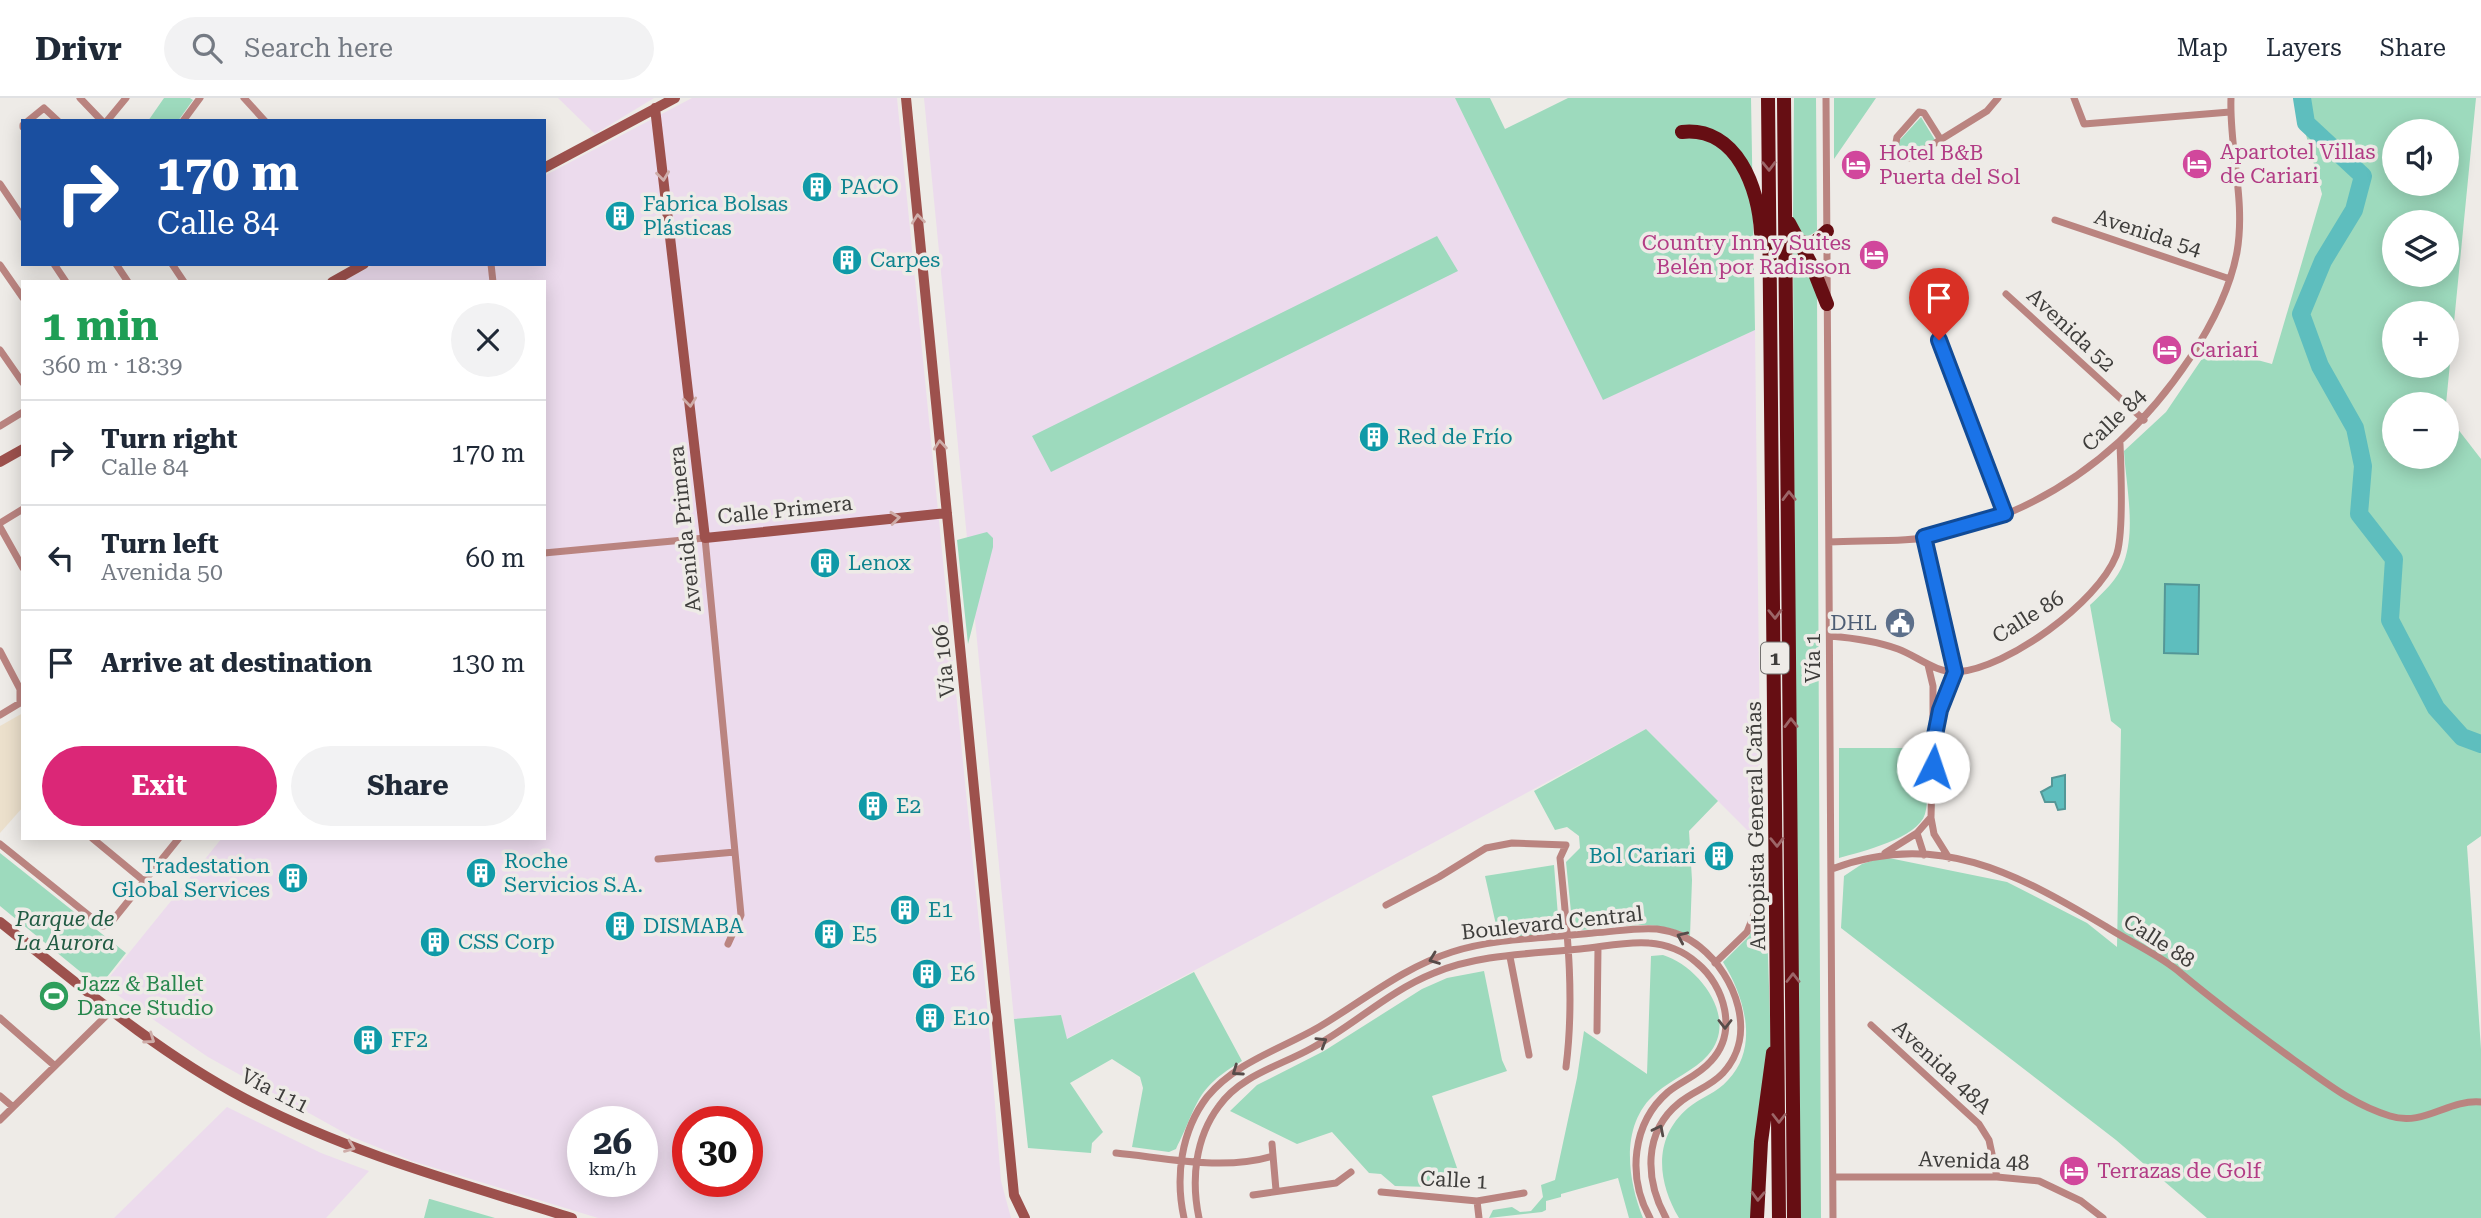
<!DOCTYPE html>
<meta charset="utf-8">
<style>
body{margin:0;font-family:"Roboto Serif",serif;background:#f2f2f3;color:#1f2937;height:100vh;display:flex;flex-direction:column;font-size:26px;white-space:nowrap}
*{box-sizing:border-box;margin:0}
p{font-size:23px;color:#747a83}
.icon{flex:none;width:38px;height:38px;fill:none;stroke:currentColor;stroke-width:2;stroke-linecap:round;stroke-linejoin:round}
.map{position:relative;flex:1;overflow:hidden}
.panel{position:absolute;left:21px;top:182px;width:525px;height:560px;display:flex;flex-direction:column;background:#fff;border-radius:0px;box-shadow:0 4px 18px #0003}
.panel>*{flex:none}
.guide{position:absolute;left:21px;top:21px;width:525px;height:147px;border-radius:0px;box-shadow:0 4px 18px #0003;background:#1a4fa0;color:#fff;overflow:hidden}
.fabs{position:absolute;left:2382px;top:21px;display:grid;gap:14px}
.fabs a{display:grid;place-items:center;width:77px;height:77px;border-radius:50%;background:#fff;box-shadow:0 4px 18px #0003;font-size:35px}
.speed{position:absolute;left:567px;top:1008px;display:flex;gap:14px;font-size:35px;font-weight:700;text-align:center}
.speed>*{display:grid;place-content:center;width:91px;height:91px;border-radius:50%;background:#fff;box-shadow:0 4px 18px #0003;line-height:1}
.speed small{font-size:18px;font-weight:400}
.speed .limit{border:10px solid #d22;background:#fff;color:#111}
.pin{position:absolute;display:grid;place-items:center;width:60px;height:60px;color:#fff;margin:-72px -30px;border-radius:50% 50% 50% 0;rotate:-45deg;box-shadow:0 0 7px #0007}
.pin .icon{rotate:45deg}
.me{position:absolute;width:77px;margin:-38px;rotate:4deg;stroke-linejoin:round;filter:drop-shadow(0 0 5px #0008)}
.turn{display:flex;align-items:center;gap:24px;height:147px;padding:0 21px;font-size:32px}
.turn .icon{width:91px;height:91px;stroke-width:2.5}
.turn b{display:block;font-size:49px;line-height:60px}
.round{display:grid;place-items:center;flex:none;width:74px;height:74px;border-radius:37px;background:#f2f2f3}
.summary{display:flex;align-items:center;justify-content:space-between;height:119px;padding:0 21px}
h1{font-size:42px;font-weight:700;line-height:52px;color:#1e9e55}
.action{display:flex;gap:14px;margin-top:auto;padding:14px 21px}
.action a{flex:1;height:80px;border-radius:42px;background:#db2777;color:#fff;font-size:28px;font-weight:700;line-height:80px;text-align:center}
.action a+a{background:#f2f2f3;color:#1f2937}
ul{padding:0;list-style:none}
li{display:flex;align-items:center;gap:21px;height:105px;padding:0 21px;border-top:2px solid #e0e1e3}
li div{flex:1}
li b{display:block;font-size:26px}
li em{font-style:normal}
header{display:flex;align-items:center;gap:42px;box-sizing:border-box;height:98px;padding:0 35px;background:#fff;border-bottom:2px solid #e0e1e3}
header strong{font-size:33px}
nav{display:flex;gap:38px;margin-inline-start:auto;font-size:24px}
.search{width:490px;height:63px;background:#f2f2f3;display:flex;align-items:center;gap:18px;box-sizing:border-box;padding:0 24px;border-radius:38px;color:#747a83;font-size:26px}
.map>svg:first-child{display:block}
.industrial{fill:#ecdbed;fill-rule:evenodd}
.education{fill:#ece0cc}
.green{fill:#9ddabd;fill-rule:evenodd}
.water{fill:#5ebebe;stroke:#549797;stroke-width:2}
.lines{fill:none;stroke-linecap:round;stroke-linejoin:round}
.river{stroke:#5ebebe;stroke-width:18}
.street{stroke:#ba8480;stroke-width:7}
.secondary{stroke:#9d514d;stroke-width:10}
.highway{stroke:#660e13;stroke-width:14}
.oneway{stroke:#9c6668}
.oneway2{stroke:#ceada9}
.oneway3{stroke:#574b49}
.route-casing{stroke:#114b97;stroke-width:18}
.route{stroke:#1a73e8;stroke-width:12}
.labels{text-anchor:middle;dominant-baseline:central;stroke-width:7;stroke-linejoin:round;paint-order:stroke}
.shield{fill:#eeebe7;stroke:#73716f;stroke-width:2}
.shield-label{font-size:19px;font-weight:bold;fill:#3e3d3b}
.hotel-label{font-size:21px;fill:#b23c85;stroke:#eeebe7;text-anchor:start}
.culture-label{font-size:21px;fill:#0d838f;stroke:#eeebe7;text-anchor:start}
.street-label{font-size:21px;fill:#3e3d3b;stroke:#eeebe7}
.service-label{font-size:21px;fill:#4e5e75;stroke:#eeebe7;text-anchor:end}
.park-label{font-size:21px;font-style:italic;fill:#205a42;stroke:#eeebe7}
.leisure-label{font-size:21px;fill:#27864d;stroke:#eeebe7;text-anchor:start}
</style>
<header>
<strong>Drivr</strong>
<div class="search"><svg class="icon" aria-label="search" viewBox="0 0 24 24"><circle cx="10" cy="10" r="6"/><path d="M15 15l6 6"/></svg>Search here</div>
<nav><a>Map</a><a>Layers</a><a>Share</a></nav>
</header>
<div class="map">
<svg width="2481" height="1120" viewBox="0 0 2481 1120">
<rect width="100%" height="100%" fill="#eeebe7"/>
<path class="industrial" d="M558,0H654L595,36Z
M692,0H897L987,906L1001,1083L1011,1120H598L412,1063L352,1039L208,959L103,887L222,740H544V184H342L375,166H544V78ZM583,1024H642V1083H583ZM688,1024H747V1083H688Z
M924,0H1455L1603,301L1755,232L1761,746L1646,631L1066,941L1061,917L1014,921Z
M227,1009L321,1055L369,1073L326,1120H114Z"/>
<path class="education" d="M23,615V709L0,735V628Z"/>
<path class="green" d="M164,0H190L193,2L178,23H148Z
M1455,0H1490L1505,31L1568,0H1751L1755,232L1603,302Z
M1794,0H1816L1817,133L1802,142L1793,120Z
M1834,0H1876L1834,61Z
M2296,0H2476L2446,306H2394V359H2446L2447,317L2481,361V738L2467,748L2481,951V1120H2207L2116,1042L1841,830L1844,778L1862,766L1884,759L2007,784L2087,825L2117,849L2121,631L2111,623L2090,507C2103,495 2118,481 2124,464C2136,431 2126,387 2124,353L2166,314L2210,249L2272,266L2322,96ZM2394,33H2446V86H2394ZM2394,124H2446V177H2394ZM2394,215H2446V268H2394Z
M1921,19L1935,42L1909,57L1903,56L1898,44Z
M1437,138L1458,173L1051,374L1032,338Z
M1793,144L1817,192L1821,1120H1798Z
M987,434L993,440V449L968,546L957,442Z
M1646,631L1718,703L1689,733L1692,782L1690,838C1652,819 1618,830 1578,832L1572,824L1566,764L1580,750L1579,738L1567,729L1555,732L1534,693Z
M1839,650H1925C1925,670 1930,697 1925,716C1918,740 1861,754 1839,760Z
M0,755L126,855L99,889L0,808Z
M1554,767L1559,831L1552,835L1499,840L1485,778Z
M1766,801L1771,947L1753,1120H1679C1657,1083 1653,1040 1688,1010C1701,999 1717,995 1728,982C1760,949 1744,898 1723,864L1749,838Z
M1663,857C1699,868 1740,921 1708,957C1694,973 1672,981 1656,995C1620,1026 1627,1080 1643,1120H1629L1618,1080L1561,1096V1099L1546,1103V1112L1542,1114L1489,1120L1493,1112L1512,1109L1520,1114L1531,1113L1543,1099L1541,1087L1555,1082L1577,980L1584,933L1647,976L1651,858Z
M1484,873L1502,962L1507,973L1432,998L1464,1090L1395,1088L1381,1076L1369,1075L1332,1034L1297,1046L1230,1013L1257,987L1324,953L1422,891L1447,880Z
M1194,874L1242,963C1193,992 1199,1006 1176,1051L1169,1054L1132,1049L1143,990L1140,979L1112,961L1070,985L1103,1034L1092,1045L1091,1055L1028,1050L1014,921L1061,917L1067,941Z
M429,1101H430L495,1120H424Z"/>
<path class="water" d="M2165,486L2199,487L2198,556L2164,555Z
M2065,677V711L2058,712L2055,704H2045L2041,694L2052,688V680Z"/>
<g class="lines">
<path class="river" d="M2302,0L2306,25L2363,78L2354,112L2323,163L2301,216L2320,268L2355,330L2363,368L2359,416L2394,461L2390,522L2436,610L2462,639L2481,646"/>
<path class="street" d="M80,0L102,23
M244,0L265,23
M1826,0L1833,1120
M2074,0L2084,26L2230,14
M28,23L44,10L58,23
M107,23L126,0
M183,23L200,0
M23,27V29
M1941,42L1924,15L1919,14L1897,39L1895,50L1901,59L1911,60L1987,13L1998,0
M0,86L23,120
M2055,122L2230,181
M54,166L66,184
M116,166L128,184
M172,166L184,184
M491,166L493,184
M0,167L23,200
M2006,196L2144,322
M1939,242L2005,416
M0,252L23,285
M0,328L23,314
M0,425L23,411
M0,429L23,470
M1924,439L1955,574L1940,612L1933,647V588L1928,567
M1829,444C1867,442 1909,445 1946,436C2050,410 2131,349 2190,260C2211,228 2230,192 2237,154C2246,102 2229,51 2231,0
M544,455L705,440L741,817L728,846
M1830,538C1854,540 1876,543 1898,551C1917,558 1936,575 1957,574C2008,570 2097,505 2116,458C2124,439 2121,369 2120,346
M0,553L20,591V605L0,617
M1931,720L1934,736L1949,760
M1917,735L1924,757
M92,740L144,783
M0,746L102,828L109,827L179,740
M1885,755L1917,735L1931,719L1933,647
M658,761L735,754
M1832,771C1936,731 2016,775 2105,828C2128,843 2156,855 2177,872C2215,904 2254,933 2294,962C2325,984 2353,1007 2390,1018C2424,1029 2448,1001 2481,1004
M1386,807L1439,779L1486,750L1512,745L1566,747L1560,760C1567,830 1575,898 1566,969
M1510,859L1529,957
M1715,865L1747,834L1762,797
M0,920L55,968
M1871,927L1979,1026L1989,1042L1997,1079
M1597,933L1598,849
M0,998L13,1009
M0,1022L111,913
M1272,1046L1276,1092
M1116,1055C1167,1060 1223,1073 1273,1058
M1833,1079H1997L2039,1083L2081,1103L2103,1120
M1381,1094L1477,1103L1524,1095
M1253,1097L1336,1085L1351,1074
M1477,1103L1479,1120
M1184,1120C1175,1079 1181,1033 1207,999C1236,964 1281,951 1319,929C1363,903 1402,870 1452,854C1495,840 1548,840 1593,835C1614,834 1636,829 1657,831C1672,833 1688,839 1700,849C1736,878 1758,937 1723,975C1710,989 1693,993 1679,1005C1643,1034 1645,1082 1666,1120
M1199,1120C1191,1082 1195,1040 1219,1008C1241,977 1280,968 1312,950C1354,927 1389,893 1434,875C1478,856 1532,856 1580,851C1602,849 1626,843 1649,845C1666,846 1684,853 1697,865C1725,888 1738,934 1711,963C1699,977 1682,983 1668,994C1632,1025 1627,1079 1650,1120"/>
<path class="secondary" d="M906,0L1014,1097L1025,1120
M655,10L705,440L947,415
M544,70L675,0
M332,184L364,166
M0,364L23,351
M0,824C78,886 155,953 244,1000C348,1055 460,1085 572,1120"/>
<path class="highway" d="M1768,0L1779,1120
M1784,0L1794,1120
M1682,34C1737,28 1759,91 1761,135
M1789,125L1812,168L1827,206
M1796,142L1812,147L1827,133
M1757,1120L1761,1044L1773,955"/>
</g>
<defs><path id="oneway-chevron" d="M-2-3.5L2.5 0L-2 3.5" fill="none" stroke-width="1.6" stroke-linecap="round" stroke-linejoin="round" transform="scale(1.75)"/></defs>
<g class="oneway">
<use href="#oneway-chevron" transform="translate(1769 68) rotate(89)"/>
<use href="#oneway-chevron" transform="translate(1789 398) rotate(-91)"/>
<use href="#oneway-chevron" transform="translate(1775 516) rotate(89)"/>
<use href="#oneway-chevron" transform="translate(1791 625) rotate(-91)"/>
<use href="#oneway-chevron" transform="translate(1777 744) rotate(89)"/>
<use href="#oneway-chevron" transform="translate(1793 880) rotate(-90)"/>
<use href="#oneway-chevron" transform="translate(1779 1020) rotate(90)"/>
<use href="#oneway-chevron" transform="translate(1758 1098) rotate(92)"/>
</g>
<g class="oneway2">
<use href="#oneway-chevron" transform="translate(663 78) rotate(83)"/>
<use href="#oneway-chevron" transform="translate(918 121) rotate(-96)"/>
<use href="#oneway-chevron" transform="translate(690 304) rotate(84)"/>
<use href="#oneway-chevron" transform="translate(940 347) rotate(-95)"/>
<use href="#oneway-chevron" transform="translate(895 420) rotate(-6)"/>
<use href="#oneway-chevron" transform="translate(150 941) rotate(35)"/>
<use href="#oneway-chevron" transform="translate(350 1049) rotate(22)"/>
</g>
<g class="oneway3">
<use href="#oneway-chevron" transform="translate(1682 839) rotate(-156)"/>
<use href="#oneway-chevron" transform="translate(1434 861) rotate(159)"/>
<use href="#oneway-chevron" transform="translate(1725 926) rotate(90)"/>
<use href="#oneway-chevron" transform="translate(1322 944) rotate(-31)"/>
<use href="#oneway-chevron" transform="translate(1237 973) rotate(145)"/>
<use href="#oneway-chevron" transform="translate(1659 1032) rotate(-63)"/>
</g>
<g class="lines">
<g class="route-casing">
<path id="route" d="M1933,669V647L1940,612L1955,574L1924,439L2005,416L1939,242"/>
</g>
<use href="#route" class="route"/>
</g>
<defs>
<g id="hotel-disc" transform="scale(1.575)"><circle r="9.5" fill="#d1479c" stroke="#eeebe7"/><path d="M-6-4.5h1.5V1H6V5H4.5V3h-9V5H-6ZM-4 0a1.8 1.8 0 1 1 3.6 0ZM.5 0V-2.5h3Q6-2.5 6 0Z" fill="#fff"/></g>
<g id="building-disc" transform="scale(1.575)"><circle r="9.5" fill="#0f9aa8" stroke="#eeebe7"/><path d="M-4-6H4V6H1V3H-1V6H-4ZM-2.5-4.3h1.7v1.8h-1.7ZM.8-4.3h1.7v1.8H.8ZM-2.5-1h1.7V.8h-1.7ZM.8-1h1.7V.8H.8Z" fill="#fff"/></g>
<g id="civic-disc" transform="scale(1.575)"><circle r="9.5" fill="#5c6f8a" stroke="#eeebe7"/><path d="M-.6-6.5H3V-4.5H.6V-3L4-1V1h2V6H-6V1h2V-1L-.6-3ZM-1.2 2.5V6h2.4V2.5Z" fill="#fff"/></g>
<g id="stadium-disc" transform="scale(1.575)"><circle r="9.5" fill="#2e9e5b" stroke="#eeebe7"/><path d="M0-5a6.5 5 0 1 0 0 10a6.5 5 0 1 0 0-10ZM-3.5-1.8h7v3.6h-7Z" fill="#fff"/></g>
</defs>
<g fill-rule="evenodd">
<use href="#hotel-disc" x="2197" y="66"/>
<use href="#hotel-disc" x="1856" y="67"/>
<use href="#building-disc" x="817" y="89"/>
<use href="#building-disc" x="620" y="118"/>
<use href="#hotel-disc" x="1874" y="157"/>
<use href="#building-disc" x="847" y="162"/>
<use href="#hotel-disc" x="2167" y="252"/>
<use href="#building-disc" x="1374" y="339"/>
<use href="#building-disc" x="825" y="465"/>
<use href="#civic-disc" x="1900" y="525"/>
<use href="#building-disc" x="873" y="708"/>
<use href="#building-disc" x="1719" y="758"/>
<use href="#building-disc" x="481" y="775"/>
<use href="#building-disc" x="293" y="780"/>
<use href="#building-disc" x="905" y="812"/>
<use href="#building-disc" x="620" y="828"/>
<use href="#building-disc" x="829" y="836"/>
<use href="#building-disc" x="435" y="844"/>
<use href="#building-disc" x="927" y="876"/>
<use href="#stadium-disc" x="54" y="898"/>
<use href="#building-disc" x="930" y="920"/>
<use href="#building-disc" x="368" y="942"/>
<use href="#hotel-disc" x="2074" y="1073"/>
</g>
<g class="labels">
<rect class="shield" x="1761" y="544.5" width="28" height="31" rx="5"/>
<g class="shield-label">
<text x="1775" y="560">1</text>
</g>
<g class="hotel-label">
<text x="2220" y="54">Apartotel Villas<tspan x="2220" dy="24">de Cariari</tspan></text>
<text x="1879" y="55">Hotel B&amp;B<tspan x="1879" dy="24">Puerta del Sol</tspan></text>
<text x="1851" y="145" text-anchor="end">Country Inn y Suites<tspan x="1851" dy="24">Belén por Radisson</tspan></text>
<text x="2190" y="252">Cariari</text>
<text x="2097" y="1073">Terrazas de Golf</text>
</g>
<g class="culture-label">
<text x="840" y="89">PACO</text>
<text x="643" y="106">Fabrica Bolsas<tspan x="643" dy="24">Plásticas</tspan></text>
<text x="870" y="162">Carpes</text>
<text x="1397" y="339">Red de Frío</text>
<text x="848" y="465">Lenox</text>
<text x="896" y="708">E2</text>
<text x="1696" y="758" text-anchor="end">Bol Cariari</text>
<text x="504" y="763">Roche<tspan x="504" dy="24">Servicios S.A.</tspan></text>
<text x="270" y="768" text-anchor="end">Tradestation<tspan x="270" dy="24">Global Services</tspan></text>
<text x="928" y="812">E1</text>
<text x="643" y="828">DISMABA</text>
<text x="852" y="836">E5</text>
<text x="458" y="844">CSS Corp</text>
<text x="950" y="876">E6</text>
<text x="953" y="920">E10</text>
<text x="391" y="942">FF2</text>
</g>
<g class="street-label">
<text transform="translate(2148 135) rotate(18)">Avenida 54</text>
<text transform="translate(2071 232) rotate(43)">Avenida 52</text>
<text transform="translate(2114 322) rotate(-44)">Calle 84</text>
<text transform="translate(785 412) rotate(-6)">Calle Primera</text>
<text transform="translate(685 431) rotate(-96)">Avenida Primera</text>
<text transform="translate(2028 519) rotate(-32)">Calle 86</text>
<text transform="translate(1813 560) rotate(-90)">Vía 1</text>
<text transform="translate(944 563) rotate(-96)">Vía 106</text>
<text transform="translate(1756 728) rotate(-91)">Autopista General Cañas</text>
<text transform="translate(1552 825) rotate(-6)">Boulevard Central</text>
<text transform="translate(2159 843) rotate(33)">Calle 88</text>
<text transform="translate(1942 969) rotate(43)">Avenida 48A</text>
<text transform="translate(275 993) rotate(27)">Vía 111</text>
<text transform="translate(1974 1063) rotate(2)">Avenida 48</text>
<text transform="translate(1454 1082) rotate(3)">Calle 1</text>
</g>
<g class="service-label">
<text x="1877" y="525">DHL</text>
</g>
<g class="park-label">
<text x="65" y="821">Parque de<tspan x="65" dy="24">La Aurora</tspan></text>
</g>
<g class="leisure-label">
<text x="77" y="886">Jazz &amp; Ballet<tspan x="77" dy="24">Dance Studio</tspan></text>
</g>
</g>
</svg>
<div class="fabs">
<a><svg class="icon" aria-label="sound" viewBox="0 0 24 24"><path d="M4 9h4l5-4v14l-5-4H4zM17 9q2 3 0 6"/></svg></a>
<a><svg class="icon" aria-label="layers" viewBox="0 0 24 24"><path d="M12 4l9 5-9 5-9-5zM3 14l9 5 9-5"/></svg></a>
<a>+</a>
<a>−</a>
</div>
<div class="speed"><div>26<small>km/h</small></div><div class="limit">30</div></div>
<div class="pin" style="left:1939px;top:242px;background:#d93025"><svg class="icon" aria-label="arrive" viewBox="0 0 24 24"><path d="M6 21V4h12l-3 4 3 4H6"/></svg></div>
<svg class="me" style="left:1933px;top:669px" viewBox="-20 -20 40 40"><circle r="19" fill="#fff"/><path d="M0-13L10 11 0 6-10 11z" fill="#1a73e8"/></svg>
<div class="guide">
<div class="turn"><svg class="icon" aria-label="right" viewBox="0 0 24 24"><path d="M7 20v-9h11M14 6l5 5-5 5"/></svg><div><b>170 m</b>Calle 84</div></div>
</div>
<section class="panel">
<div class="summary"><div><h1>1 min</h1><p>360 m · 18:39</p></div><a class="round"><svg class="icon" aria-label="close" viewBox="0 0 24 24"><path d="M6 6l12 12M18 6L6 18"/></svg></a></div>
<ul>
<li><svg class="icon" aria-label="right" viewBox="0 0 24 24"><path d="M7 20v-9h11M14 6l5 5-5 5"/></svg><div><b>Turn right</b><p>Calle 84</p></div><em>170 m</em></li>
<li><svg class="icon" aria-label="left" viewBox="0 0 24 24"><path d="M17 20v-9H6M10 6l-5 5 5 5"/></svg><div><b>Turn left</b><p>Avenida 50</p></div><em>60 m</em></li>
<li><svg class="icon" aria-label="arrive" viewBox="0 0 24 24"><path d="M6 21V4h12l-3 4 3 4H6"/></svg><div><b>Arrive at destination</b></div><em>130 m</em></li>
</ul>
<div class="action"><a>Exit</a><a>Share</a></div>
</section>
</div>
